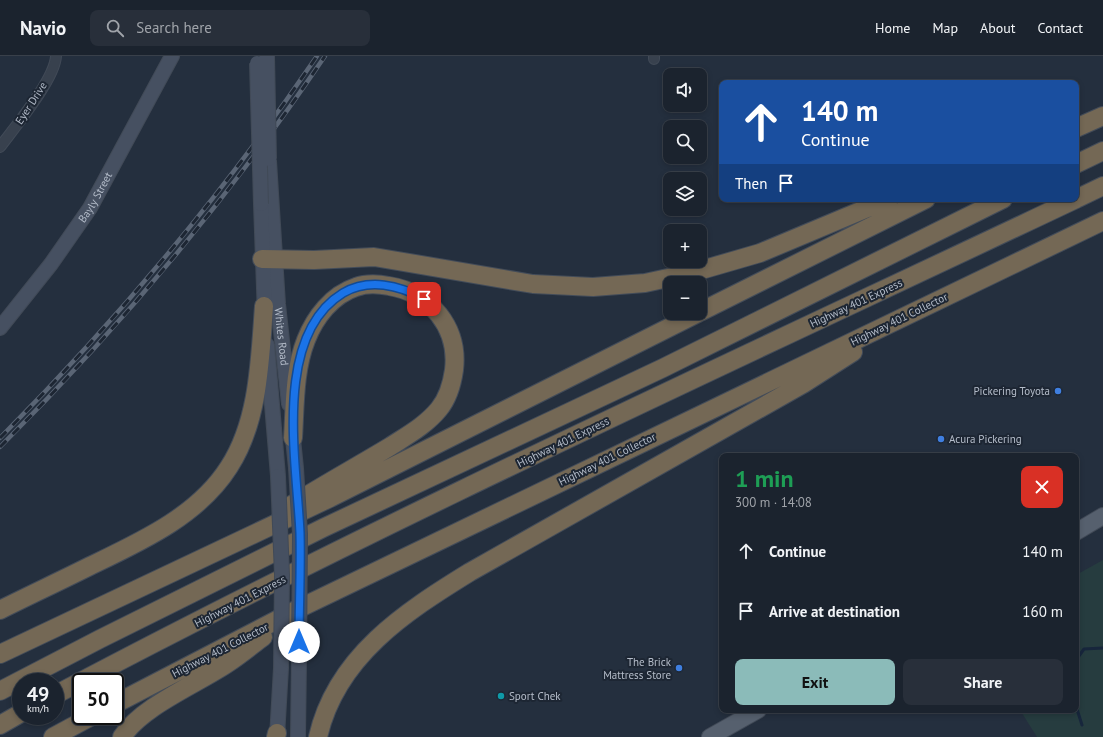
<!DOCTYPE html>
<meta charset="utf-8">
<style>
body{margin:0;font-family:"PT Sans",sans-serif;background:#282f3a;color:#f1f3f6;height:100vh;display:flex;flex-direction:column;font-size:15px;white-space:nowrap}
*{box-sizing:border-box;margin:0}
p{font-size:13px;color:#a0a4aa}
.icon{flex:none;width:22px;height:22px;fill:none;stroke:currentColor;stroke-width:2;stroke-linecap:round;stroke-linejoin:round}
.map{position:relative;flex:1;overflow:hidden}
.details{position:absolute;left:719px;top:397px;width:360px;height:260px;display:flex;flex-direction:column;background:#1b232e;border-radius:8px;box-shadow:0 2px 6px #0003,0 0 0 1px #39404a}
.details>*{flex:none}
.banner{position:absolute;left:719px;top:24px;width:360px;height:122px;border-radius:8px;box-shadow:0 2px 6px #0003,0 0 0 1px #39404a;background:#1a4fa0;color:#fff;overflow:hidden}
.controls{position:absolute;left:663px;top:12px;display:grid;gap:8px}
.controls a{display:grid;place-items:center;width:44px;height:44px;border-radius:8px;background:#1b232e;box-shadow:0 2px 6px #0003,0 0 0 1px #39404a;font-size:20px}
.speed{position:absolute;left:12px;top:617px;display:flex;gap:8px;font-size:20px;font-weight:700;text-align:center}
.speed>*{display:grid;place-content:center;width:52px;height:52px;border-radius:50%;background:#1b232e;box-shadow:0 2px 6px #0003,0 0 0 1px #39404a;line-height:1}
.speed small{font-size:10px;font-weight:400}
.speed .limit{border:2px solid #111;border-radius:6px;background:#fff;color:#111}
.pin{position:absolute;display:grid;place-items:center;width:34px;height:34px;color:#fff;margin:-17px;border-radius:8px;box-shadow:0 2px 6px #0006}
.me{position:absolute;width:44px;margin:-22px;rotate:0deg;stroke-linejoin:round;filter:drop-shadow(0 0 3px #0008)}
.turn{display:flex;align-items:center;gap:14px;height:84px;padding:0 16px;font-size:18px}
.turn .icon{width:52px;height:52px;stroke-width:2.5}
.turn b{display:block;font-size:28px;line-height:34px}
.then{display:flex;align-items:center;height:38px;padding:0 16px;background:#0003;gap:8px;font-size:15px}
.round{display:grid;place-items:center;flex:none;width:42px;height:42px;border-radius:8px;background:#282f3a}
.summary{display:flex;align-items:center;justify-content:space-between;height:68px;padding:0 16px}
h1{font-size:24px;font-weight:700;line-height:30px;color:#1e9e55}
.button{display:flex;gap:8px;margin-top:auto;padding:8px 16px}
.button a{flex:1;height:46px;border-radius:8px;background:#8bbbb9;color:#111;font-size:16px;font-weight:700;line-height:46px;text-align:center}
.button a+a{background:#282f3a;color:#f1f3f6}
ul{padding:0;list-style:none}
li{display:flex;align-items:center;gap:12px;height:60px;padding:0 16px}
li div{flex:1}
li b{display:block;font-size:15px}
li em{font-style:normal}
header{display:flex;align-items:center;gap:24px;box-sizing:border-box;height:56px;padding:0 20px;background:#1b232e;border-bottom:1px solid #39404a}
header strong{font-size:19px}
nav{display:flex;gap:22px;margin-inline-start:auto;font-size:14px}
.search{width:280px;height:36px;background:#282f3a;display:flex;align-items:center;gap:10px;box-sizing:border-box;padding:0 14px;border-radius:8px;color:#a0a4aa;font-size:15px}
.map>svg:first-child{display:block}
.green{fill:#263c3f}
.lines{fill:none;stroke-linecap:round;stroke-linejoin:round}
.stream{stroke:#17263c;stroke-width:3}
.street-casing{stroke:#414a57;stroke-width:12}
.secondary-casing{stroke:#414a57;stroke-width:16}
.primary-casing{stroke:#414a57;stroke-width:18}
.highway-casing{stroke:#434c59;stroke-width:20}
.street{stroke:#38414e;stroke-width:10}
.secondary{stroke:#465061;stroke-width:14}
.primary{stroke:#56606e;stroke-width:16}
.highway{stroke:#746855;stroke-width:18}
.rail-casing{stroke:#5a6575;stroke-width:4.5}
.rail{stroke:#1d2633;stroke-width:3;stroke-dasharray:9;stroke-linecap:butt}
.secondary-bridge-casing{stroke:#414a57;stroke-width:16;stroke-linecap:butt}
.secondary-bridge{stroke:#465061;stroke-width:14}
.route-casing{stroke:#114b97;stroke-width:10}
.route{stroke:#1a73e8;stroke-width:7}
.shop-dot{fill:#3f7fe0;stroke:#1d2633;stroke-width:1.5}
.culture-dot{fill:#0f9aa8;stroke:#1d2633;stroke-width:1.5}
.labels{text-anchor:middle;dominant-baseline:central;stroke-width:4;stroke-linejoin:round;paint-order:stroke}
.street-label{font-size:11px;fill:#b4bcc9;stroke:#1d2633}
.poi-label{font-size:11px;fill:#b4bcc9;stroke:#1d2633;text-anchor:end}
</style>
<header>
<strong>Navio</strong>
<div class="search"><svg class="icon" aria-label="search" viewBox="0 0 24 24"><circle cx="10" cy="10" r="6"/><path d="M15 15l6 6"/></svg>Search here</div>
<nav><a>Home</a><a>Map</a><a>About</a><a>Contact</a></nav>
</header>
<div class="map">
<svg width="1103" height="681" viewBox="0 0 1103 681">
<rect width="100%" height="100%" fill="#242f3e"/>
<path class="green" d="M1103,504V681H1037L1020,654H1076V519Z"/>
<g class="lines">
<path class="stream" d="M1076,604L1084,593L1103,592
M1076,650L1082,669"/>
<g class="street-casing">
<path id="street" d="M654,3V0
M0,91C15,71 55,23 56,0"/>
</g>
<g class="secondary-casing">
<g id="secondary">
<path id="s1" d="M269,105L278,248L289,348"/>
<path d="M261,148L265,260"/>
<path id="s2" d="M0,272L51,208L90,152L172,0"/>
<path d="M267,289L278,420"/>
<path d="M292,373L296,412"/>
<path d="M277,681L281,612"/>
<path d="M298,681L299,602"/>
</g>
</g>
<g class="primary-casing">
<path id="primary" d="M1076,476L1103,460
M710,681L758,654"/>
</g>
<g class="highway-casing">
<path id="highway" d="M1076,72L1103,60
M1076,108L1103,95
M1076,143L1103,130
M262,203L314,204L374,201L533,228L593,231L645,227L691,217L760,197L889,143
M700,256L926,143
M290,450C323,429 358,410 391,390C408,379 426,369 439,353C448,342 452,328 454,314C459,272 431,237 389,230C379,228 367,227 356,231C332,239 315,261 306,284C294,314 295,350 293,382
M0,554C30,539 60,525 90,510C140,486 198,460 229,411C259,365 260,303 264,250
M0,598L330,442L698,257
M0,635L100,583L323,472L663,312L1003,143
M55,639C389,462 734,305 1076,143
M115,648L300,552L1103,165
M0,669L21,657
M53,681L92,660
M122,681C142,650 197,628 228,607C240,599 251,590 263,581
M276,681L277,677
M318,681C336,601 405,556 470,516L803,328L853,296"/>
</g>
<use href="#street" class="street"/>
<use href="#secondary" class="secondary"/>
<use href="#primary" class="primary"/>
<use href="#highway" class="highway"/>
<g class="rail-casing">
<path id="rail" d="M0,382C117,264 224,137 317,0
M0,391C120,271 230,141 325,0"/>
</g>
<use href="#rail" class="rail"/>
<g class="secondary-bridge-casing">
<path id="secondary-bridge" d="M267,0L269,103
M257,7L261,148
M296,412L300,478L299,602
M278,420L282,519L281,612"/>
</g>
<use href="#secondary-bridge" class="secondary-bridge"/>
</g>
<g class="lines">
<g class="route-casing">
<path id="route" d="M299,586C299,550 301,513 300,477C297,408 272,280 343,237C369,222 399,229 424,243"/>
</g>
<use href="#route" class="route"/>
</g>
<g class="shop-dot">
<circle cx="1058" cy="335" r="4"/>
<circle cx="941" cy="383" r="4"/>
<circle cx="679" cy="612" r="4"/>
</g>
<circle class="culture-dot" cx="501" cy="640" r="4"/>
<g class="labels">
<g class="street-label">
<text transform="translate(31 47) rotate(-57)">Eyer Drive</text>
<text stroke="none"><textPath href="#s2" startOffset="162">Bayly Street</textPath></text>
<text transform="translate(856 247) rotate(-25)">Highway 401 Express</text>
<text transform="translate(899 263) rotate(-26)">Highway 401 Collector</text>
<text stroke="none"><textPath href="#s1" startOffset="176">Whites Road</textPath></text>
<text transform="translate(563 386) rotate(-26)">Highway 401 Express</text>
<text transform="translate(607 403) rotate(-26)">Highway 401 Collector</text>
<text transform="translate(240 545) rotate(-27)">Highway 401 Express</text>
<text transform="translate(220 594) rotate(-27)">Highway 401 Collector</text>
</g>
<g class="poi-label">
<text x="1050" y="335">Pickering Toyota</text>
<text x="949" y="383" text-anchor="start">Acura Pickering</text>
<text x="671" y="606">The Brick<tspan x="671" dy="13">Mattress Store</tspan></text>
<text x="509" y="640" text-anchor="start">Sport Chek</text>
</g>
</g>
</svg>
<div class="controls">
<a><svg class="icon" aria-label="sound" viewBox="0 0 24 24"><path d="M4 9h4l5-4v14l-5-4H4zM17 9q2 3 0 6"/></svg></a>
<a><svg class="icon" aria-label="search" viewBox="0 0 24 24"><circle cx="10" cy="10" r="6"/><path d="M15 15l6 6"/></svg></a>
<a><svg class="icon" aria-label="layers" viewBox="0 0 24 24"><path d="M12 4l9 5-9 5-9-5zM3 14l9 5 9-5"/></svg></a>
<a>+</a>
<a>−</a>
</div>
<div class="speed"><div>49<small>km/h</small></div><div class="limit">50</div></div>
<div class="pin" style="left:424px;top:243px;background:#d93025"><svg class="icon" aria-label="arrive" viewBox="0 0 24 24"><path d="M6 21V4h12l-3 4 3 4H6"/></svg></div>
<svg class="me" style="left:299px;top:586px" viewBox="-20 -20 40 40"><circle r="19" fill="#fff"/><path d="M0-13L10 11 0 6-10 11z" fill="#1a73e8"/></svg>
<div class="banner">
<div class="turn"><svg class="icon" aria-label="ahead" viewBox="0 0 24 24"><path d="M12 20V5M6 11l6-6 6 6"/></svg><div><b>140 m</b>Continue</div></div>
<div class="then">Then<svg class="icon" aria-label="arrive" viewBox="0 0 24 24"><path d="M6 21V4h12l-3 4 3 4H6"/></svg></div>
</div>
<section class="details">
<div class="summary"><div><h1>1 min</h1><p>300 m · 14:08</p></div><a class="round" style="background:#d93025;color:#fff"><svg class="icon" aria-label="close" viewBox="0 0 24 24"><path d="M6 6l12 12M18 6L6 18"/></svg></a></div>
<ul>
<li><svg class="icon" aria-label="ahead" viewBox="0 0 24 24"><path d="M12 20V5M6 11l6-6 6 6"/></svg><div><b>Continue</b></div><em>140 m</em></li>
<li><svg class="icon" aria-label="arrive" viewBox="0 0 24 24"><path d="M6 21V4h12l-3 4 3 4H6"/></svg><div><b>Arrive at destination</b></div><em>160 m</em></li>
</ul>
<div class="button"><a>Exit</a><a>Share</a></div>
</section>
</div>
